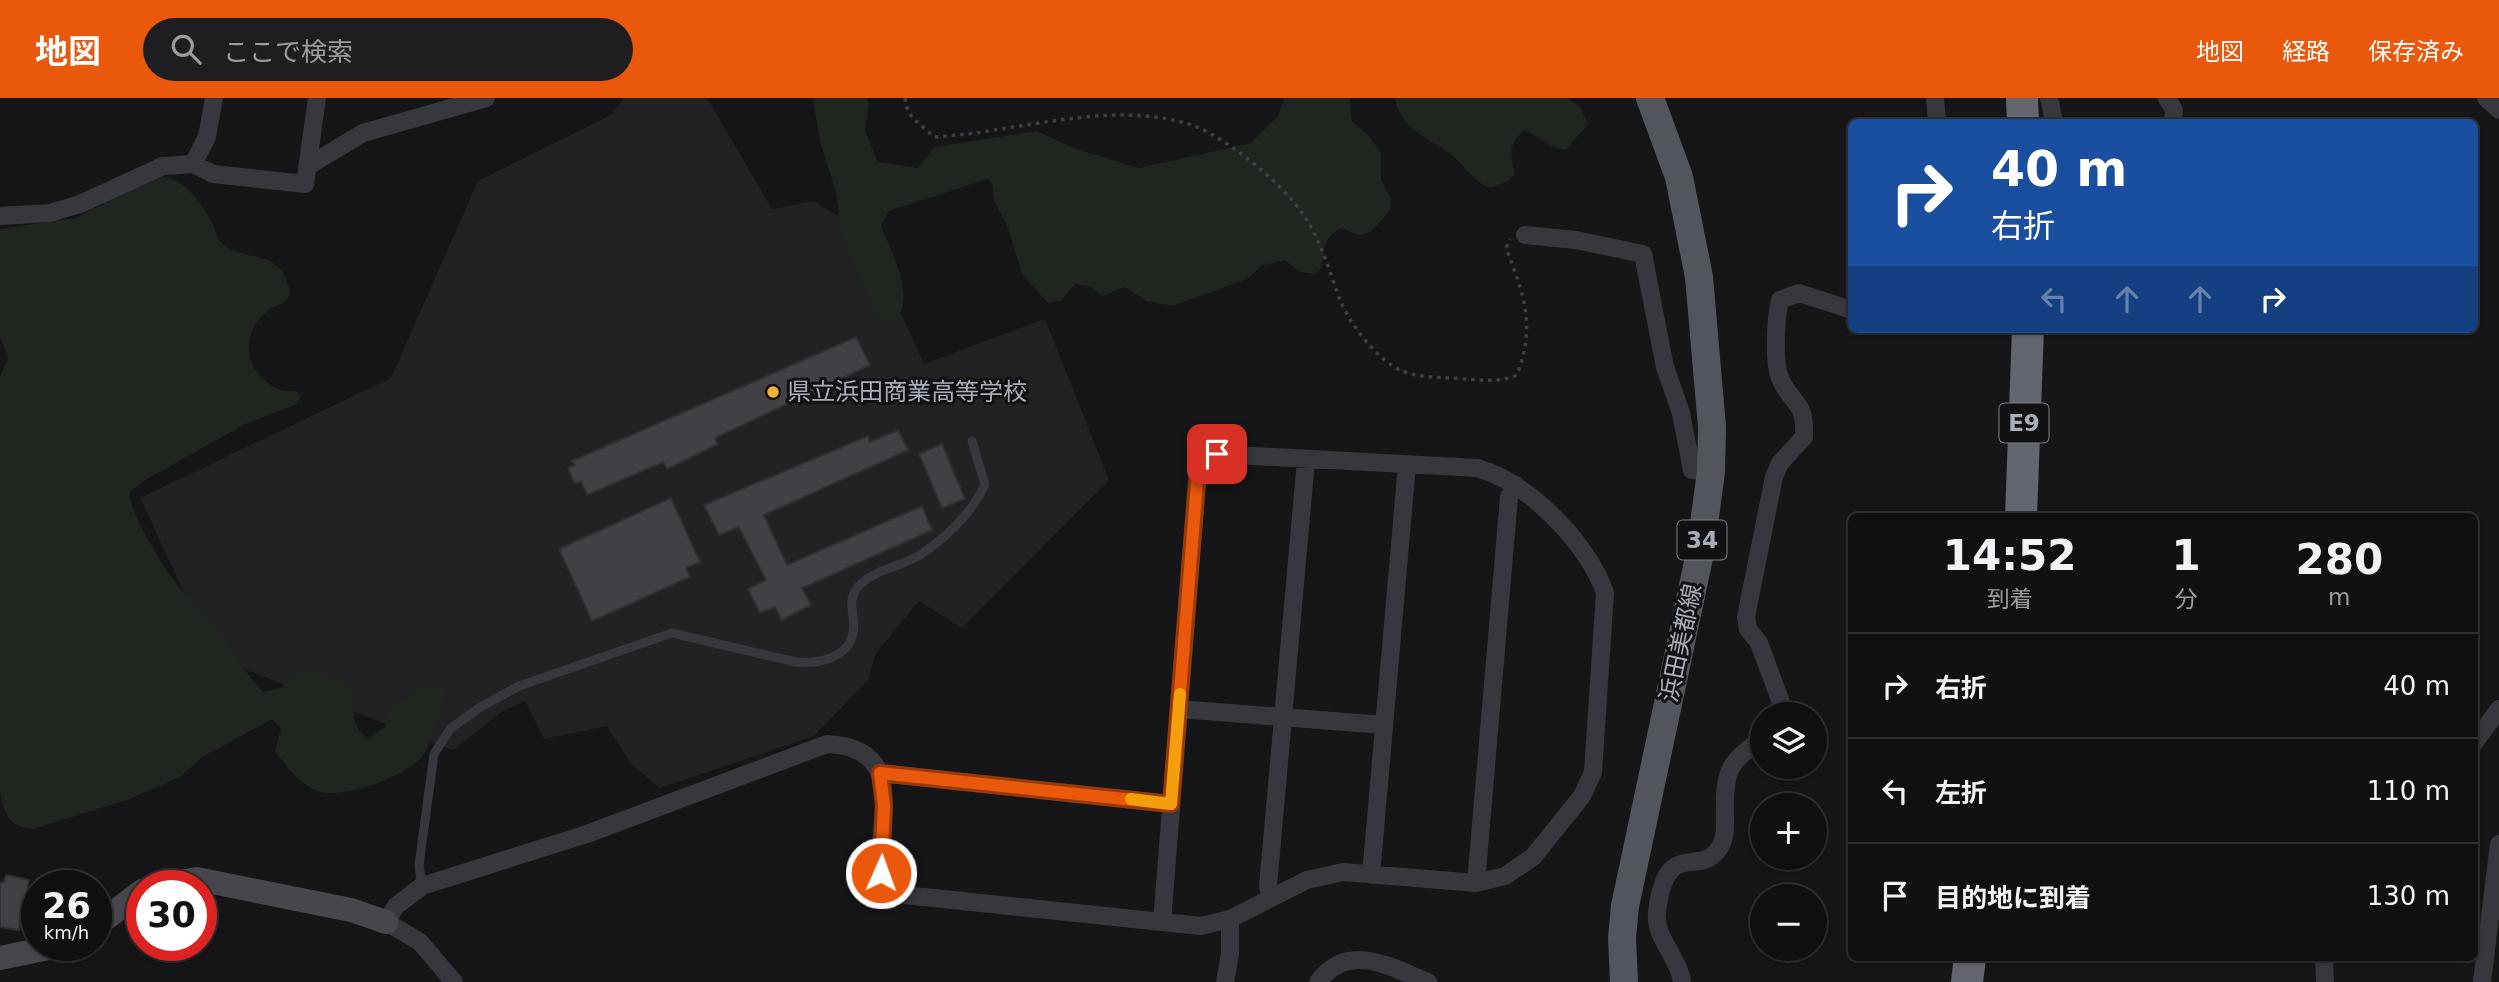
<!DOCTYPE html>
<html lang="ja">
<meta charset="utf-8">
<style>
body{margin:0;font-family:"DejaVu Sans","Noto Sans JP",sans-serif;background:#1e1e20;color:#f1f3f6;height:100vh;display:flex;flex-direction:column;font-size:26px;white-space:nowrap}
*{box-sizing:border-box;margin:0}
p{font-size:23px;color:#9c9d9f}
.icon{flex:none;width:38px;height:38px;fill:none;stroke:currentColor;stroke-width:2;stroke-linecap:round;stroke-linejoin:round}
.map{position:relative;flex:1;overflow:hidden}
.details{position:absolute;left:1848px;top:415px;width:630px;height:448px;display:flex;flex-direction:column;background:#101012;border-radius:10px;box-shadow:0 2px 5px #0004,0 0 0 2px #303032}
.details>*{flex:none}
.guide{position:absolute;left:1848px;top:21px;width:630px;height:214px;border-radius:10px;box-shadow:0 2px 5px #0004,0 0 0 2px #303032;background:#1a4fa0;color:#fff;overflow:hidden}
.controls{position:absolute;left:1750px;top:604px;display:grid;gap:14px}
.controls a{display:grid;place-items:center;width:77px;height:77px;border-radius:50%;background:#101012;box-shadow:0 2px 5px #0004,0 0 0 2px #303032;font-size:35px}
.speed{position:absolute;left:21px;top:772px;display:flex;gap:14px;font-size:35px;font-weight:700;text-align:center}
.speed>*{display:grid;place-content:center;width:91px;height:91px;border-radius:50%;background:#101012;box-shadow:0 2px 5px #0004,0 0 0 2px #303032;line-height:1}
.speed small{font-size:18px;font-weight:400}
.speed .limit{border:10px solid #d22;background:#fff;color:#111}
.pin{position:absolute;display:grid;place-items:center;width:60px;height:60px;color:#fff;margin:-30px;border-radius:14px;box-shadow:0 4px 10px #0006}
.me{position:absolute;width:77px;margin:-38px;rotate:2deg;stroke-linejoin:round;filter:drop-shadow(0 0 5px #0008)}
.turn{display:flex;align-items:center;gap:24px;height:147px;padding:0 28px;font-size:32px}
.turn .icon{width:91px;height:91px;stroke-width:2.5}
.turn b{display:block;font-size:49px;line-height:60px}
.lanes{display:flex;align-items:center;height:66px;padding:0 28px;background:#0003;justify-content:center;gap:35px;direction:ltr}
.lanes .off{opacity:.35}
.eta{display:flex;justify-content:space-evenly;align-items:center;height:119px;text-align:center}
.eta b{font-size:42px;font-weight:600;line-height:49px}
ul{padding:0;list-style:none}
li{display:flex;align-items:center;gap:21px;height:105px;padding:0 28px;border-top:2px solid #303032}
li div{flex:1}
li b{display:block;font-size:26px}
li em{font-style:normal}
header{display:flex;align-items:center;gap:42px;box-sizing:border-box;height:98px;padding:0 35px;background:#ea580c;color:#fff}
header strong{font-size:33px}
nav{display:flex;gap:38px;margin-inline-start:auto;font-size:24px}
.search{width:490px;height:63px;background:#1e1e20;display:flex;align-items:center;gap:18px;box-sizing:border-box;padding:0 24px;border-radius:38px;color:#9c9d9f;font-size:26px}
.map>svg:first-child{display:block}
.built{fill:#222225}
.green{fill:#1e261f}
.building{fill:#404145;stroke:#303034;stroke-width:2}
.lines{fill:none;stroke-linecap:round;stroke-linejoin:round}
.path{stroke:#3d3f44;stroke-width:3.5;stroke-dasharray:3.5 5;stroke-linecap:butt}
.lane{stroke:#37383d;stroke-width:9}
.street{stroke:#37383d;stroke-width:18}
.secondary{stroke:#45474d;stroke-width:24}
.primary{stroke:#53555c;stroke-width:28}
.highway{stroke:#63666e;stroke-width:32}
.route-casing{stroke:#983908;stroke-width:18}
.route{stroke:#ea580c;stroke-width:12}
.slow{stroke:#f59e0b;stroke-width:12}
.poi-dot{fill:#f2b134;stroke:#111113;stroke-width:2.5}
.labels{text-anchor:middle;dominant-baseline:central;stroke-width:6;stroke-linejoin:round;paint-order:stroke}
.shield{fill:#111113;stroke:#7b7e86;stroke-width:2}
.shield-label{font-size:23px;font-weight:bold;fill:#a8adb8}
.poi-label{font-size:24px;fill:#a8adb8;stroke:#111113;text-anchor:start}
.street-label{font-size:24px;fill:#a8adb8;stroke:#111113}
</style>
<header>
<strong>地図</strong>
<div class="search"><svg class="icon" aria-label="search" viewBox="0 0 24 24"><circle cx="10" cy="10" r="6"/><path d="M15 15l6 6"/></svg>ここで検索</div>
<nav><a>地図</a><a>経路</a><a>保存済み</a></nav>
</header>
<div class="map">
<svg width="2499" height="884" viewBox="0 0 2499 884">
<rect width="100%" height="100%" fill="#161618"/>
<path class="built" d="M624,0H707L772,111L813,103L863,133L924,266L1045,221L1109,382L962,530L919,503L876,555L868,582L814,638L660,690L631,666L607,628L544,641L525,603L503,613L453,652L215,560L140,400L391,280L478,83L611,17Z"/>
<path class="green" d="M813,0H867L869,5L865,33L878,64L918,70L934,49L1037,33L1076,51L1139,70L1251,45L1278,18L1284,0H1350L1352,23L1369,38L1381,56V82L1390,99L1391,111L1371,134L1359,137L1341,130C1323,139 1324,153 1321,171L1315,176L1300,174L1285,162L1261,168L1249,180L1173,208L1147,203L1125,189L1102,198L1091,189L1075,186L1061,203L1048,205L1022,176L1007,127L994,103L992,85L987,81L889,113L881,128C891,155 917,196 895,224H883L875,215L842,137L836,94L820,44Z
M1395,0H1567L1580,9L1588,26L1566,52C1549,50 1540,38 1524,32C1509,46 1509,56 1515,75L1507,84L1490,90C1471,82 1464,66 1448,54C1426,38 1400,31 1395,0Z
M158,78C185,80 198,101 212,124C215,129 216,138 220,143C239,165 279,149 288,187C290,193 291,198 286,202C282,207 273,208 268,213C245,230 242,261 263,281C274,291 284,294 297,293L301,299L295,307L243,327L142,384L130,394C126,410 166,474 179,489C190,503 205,513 216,528C232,550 244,575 263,594L281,590L296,575L314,572L339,582L351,594C355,615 350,626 368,641L385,629L387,613L424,589H444L446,599C440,613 431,648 422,659C404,679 337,705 313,691C296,682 286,668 275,653L281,631L272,621L201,660L180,679L127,702L33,731C8,729 5,716 0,694V278L8,260L0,238V131L76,120Z"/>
<path class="building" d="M856,239L870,267L715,340L718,346L667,371L663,364L587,397L581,383L575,386L568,370L575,367L572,363Z
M898,332L908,352L764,417L787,467L922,408L932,432L802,490L811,507L782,522L775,509L760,515L748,491L766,482L739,429L719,437L704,407L868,338L870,344Z
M942,346L965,401L942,410L919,356Z
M671,400L700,464L686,470L690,479L592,523L559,451Z
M6,777L29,782L19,832L0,829V785L4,784Z"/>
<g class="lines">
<path class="path" d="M905,0C907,22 921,25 934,39C1021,34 1111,0 1195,28C1232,44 1283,86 1305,119C1321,143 1330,175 1340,202C1350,226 1377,262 1402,273C1417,279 1434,279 1450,280C1473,281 1496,286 1517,277C1536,227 1524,197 1506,150L1510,141"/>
<path class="lane" d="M422,788L419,767L434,656L450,631L479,610L519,588L672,535L796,564C817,566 848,561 853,535C857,519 845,504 858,489C874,471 901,469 920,457C947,439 972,415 985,386L972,343"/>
<path class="street" d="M1935,0L1937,24
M2049,0L2054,24
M2167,0L2174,12L2173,24
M2486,0L2499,12
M193,66L207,39L214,0
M308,68L363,35L486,0
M0,118L50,115L80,106L163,68L193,66L213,76L305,86L317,0
M1525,137L1576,142L1643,156L1665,269L1681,315L1692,372L1711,374
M1179,611L1384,627
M1780,616L1782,607L1759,545L1748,531L1746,519L1774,379L1780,365L1804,339C1806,301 1791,307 1780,280C1773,262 1776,220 1780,202L1799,195L1852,212
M2474,645L2499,611
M880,675L1171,706
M1371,777L1407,367
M1476,785L1509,399L1516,387
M1270,799L1268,788L1306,362
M2324,859L2325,884
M454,884L420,844L386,824L396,808L422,788L587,736L827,646C938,651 840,784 905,797L1162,824L1201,828L1230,821L1307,782L1343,774L1476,785L1505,778L1533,759L1582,698L1593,674L1605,495C1588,445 1528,384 1477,370L1217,356L1198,372L1162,824
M1225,884L1230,856V821
M1318,884C1348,843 1390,869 1428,884
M1682,884C1679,859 1654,840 1657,814C1666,737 1700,782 1720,749C1726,739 1725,728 1725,717C1724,677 1727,663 1762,642
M2482,884L2499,746"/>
<path class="secondary" d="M154,788L197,781L351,812L386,824
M96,828L142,793
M0,860L63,847"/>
<path class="primary" d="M1624,884L1622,840L1625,808L1700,455L1711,374L1712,329L1699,179L1679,79L1650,0"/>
<path class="highway" d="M2022,0L2023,24
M2021,418L2028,231
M1967,884L1970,859"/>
</g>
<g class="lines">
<g class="route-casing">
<path id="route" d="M881,775L884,707L880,675L1171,706L1198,372L1217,356"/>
</g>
<use href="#route" class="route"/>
<path class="slow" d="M1131,701L1171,706L1180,596"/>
</g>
<circle class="poi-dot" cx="773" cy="294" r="7"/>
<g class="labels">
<g class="shield">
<rect x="1999.5" y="305.5" width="49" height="39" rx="5"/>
<rect x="1677.5" y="422.5" width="49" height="39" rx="5"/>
</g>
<g class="shield-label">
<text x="2024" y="325">E9</text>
<text x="1702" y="442">34</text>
</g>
<g class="poi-label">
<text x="787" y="294">県立浜田商業高等学校</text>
</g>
<g class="street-label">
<text transform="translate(1681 545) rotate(-78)">浜田美都線</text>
</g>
</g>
</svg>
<div class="controls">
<a><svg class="icon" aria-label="layers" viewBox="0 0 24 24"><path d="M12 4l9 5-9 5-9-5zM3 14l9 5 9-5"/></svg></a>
<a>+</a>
<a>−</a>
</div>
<div class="speed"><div>26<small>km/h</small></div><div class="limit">30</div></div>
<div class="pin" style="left:1217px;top:356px;background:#d93025"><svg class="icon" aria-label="arrive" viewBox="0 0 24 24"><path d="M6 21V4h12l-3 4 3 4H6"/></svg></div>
<svg class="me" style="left:881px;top:775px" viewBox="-20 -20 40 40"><circle r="17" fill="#ea580c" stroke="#fff" stroke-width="3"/><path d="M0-11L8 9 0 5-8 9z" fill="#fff"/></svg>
<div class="guide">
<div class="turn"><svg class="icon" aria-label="right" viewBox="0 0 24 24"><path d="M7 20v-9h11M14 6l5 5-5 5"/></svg><div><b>40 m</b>右折</div></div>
<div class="lanes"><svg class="icon off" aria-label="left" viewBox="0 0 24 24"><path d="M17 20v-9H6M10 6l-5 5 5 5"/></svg><svg class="icon off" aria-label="ahead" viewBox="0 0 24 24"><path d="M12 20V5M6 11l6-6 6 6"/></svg><svg class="icon off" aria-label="ahead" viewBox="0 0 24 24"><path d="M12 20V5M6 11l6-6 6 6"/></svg><svg class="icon" aria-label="right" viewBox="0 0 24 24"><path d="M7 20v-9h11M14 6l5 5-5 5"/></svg></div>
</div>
<section class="details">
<div class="eta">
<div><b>14:52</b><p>到着</p></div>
<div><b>1</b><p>分</p></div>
<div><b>280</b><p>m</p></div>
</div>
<ul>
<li><svg class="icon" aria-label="right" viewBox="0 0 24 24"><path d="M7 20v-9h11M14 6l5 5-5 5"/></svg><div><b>右折</b></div><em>40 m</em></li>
<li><svg class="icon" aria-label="left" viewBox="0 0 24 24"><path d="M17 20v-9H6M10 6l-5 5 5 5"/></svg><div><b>左折</b></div><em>110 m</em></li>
<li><svg class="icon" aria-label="arrive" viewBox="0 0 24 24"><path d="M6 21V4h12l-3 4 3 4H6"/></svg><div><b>目的地に到着</b></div><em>130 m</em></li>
</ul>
</section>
</div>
